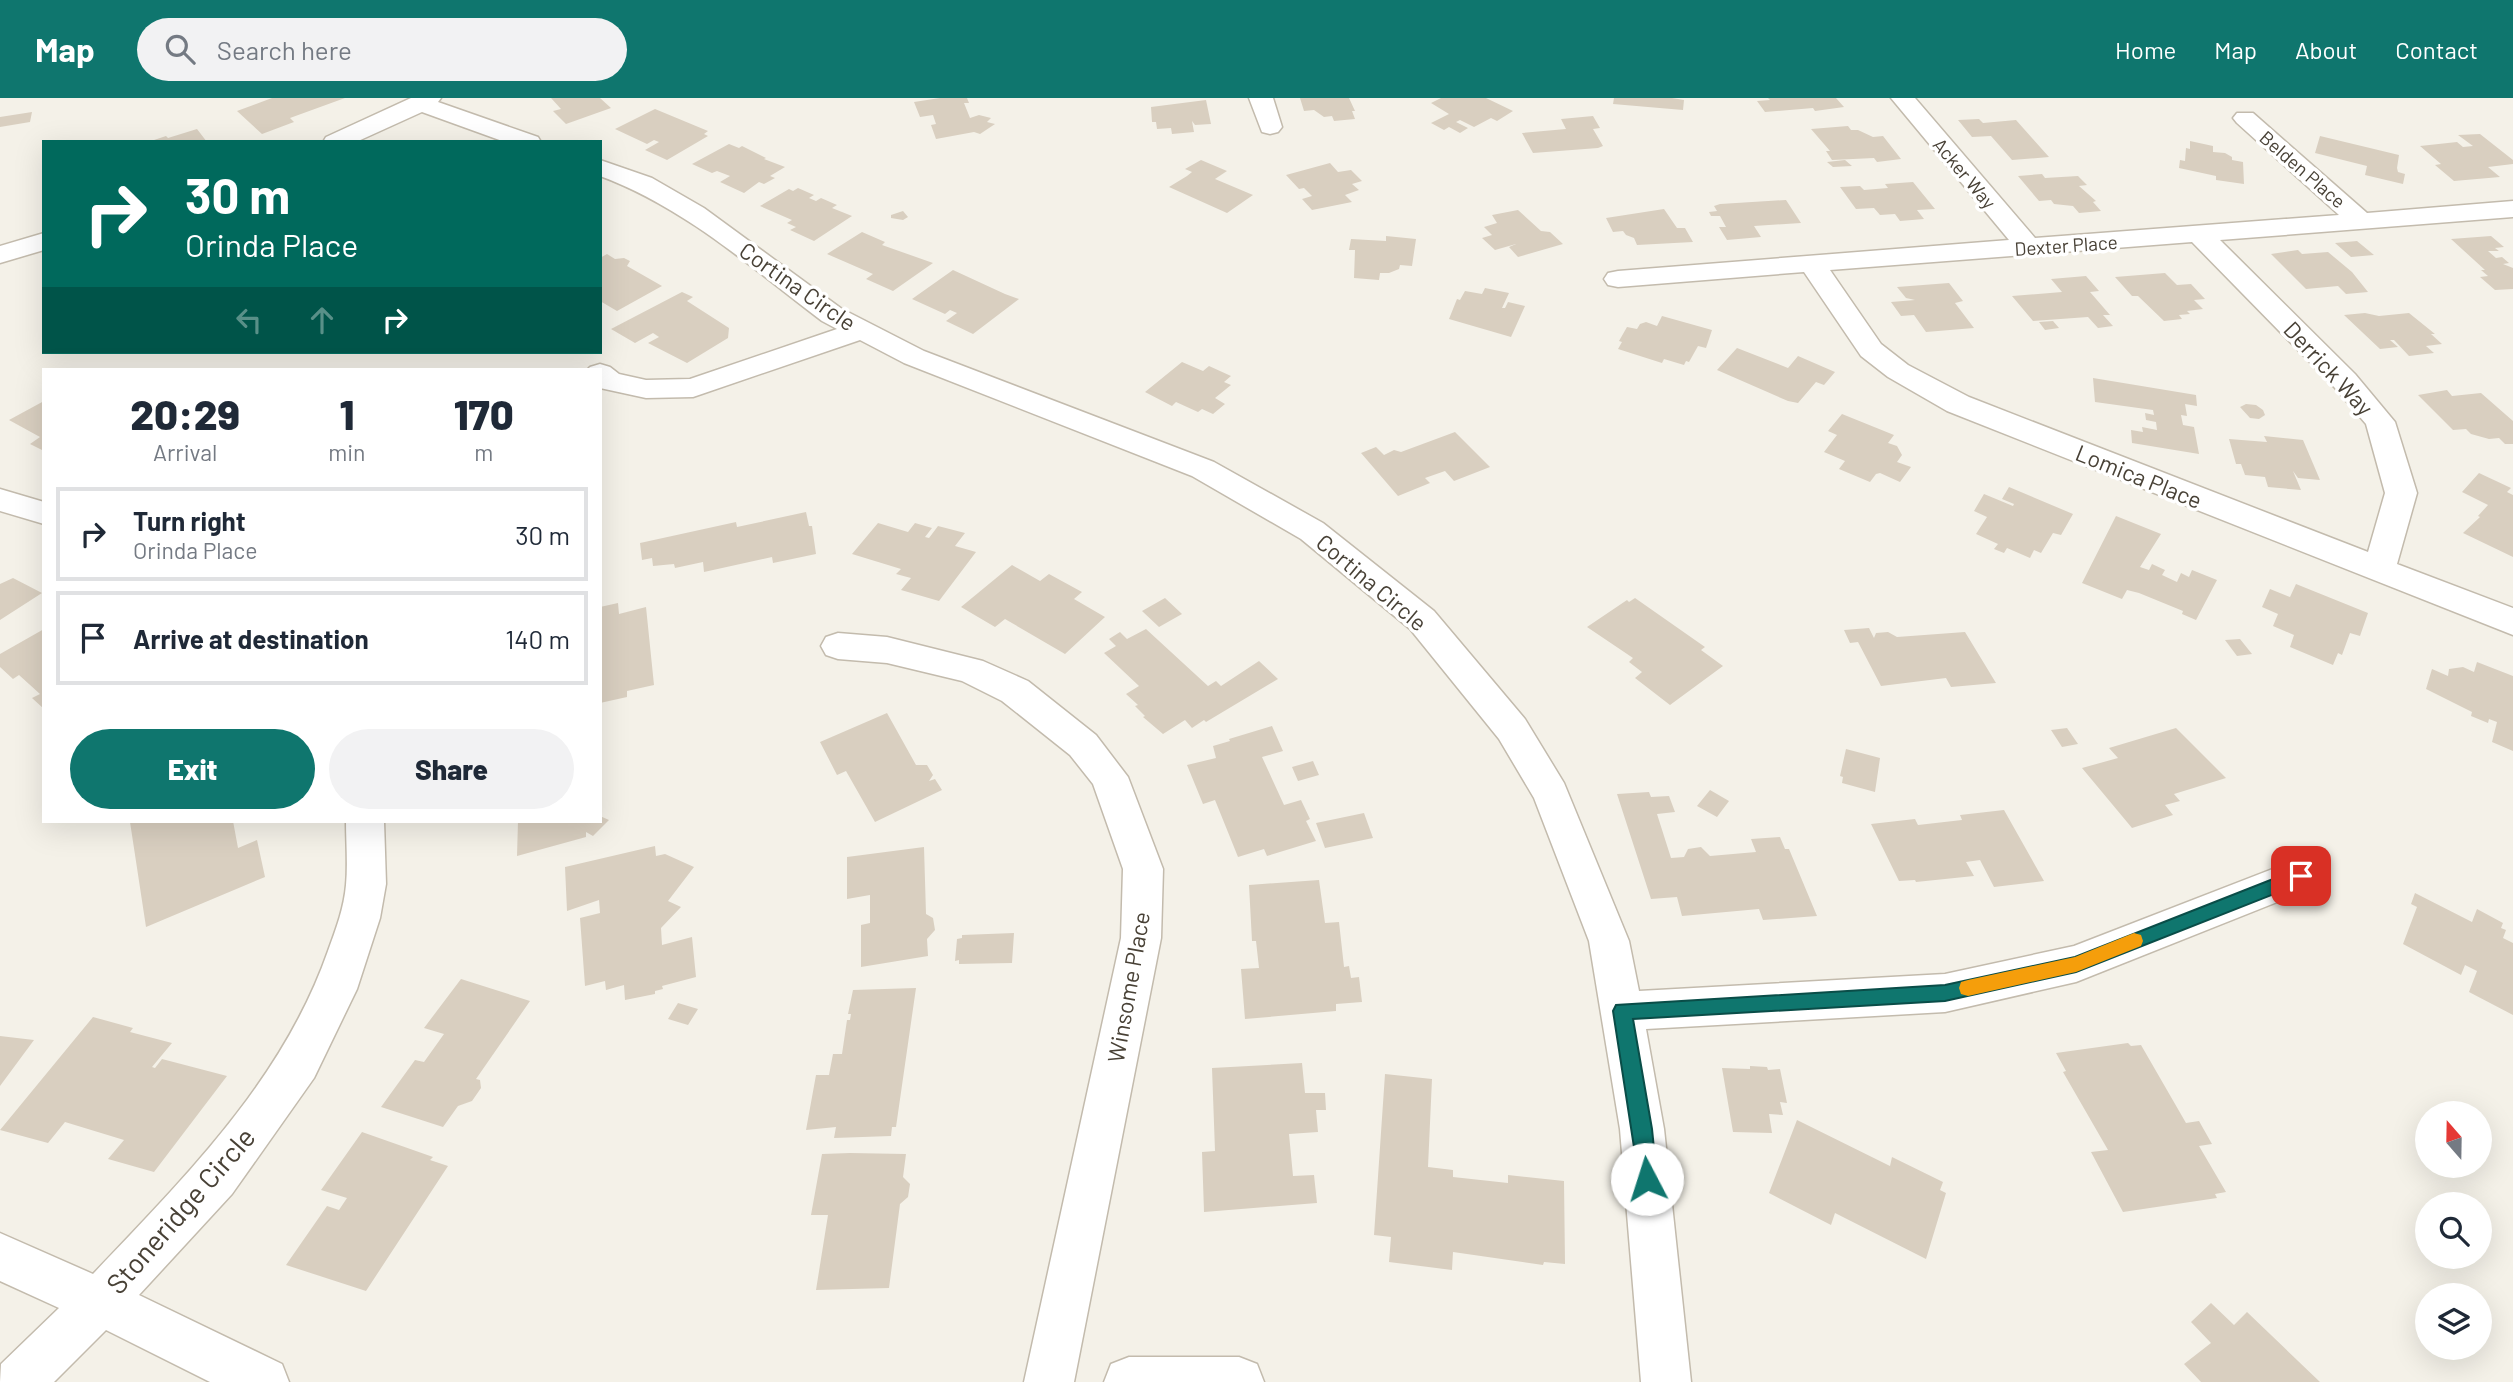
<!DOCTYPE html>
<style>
body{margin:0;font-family:Barlow,sans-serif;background:#f2f2f3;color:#1f2937;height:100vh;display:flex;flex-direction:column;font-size:26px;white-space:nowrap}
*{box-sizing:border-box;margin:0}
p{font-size:23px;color:#747a83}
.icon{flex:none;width:38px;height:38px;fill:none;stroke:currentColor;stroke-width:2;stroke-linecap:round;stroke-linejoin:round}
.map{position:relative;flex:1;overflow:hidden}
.details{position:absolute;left:42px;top:270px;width:560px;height:455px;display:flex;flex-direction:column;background:#fff;border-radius:0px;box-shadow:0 7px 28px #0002}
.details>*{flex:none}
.banner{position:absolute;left:42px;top:42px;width:560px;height:214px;border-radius:0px;box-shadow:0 7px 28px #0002;background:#00695c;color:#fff;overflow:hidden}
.needle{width:46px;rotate:340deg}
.fabs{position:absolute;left:2415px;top:1003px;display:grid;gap:14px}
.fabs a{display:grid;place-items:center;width:77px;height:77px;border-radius:50%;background:#fff;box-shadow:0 7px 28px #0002;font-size:35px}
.pin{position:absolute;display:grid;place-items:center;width:60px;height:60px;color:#fff;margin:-30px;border-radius:14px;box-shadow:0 4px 10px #0006}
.me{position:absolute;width:77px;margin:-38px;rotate:355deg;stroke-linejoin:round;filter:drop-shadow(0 0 5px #0008)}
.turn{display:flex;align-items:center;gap:24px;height:147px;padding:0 28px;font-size:32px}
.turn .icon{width:91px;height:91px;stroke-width:2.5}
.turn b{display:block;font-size:49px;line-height:60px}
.lanes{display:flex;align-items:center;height:66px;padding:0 28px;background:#0003;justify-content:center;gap:35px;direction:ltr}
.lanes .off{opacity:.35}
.eta{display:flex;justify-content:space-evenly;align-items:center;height:119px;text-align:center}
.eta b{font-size:42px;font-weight:800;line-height:49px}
.primary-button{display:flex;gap:14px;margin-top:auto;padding:14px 28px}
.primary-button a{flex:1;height:80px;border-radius:42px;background:#0f766e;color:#fff;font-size:28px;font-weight:800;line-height:80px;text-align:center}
.primary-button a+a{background:#f2f2f3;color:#1f2937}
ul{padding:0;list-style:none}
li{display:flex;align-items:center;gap:21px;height:94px;margin:0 14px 10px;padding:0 14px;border:4px solid #e0e1e3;border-radius:0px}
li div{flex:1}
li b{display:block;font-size:26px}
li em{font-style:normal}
header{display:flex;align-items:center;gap:42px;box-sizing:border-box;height:98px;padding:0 35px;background:#0f766e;color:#fff}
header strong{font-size:33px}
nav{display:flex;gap:38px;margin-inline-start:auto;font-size:24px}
.search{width:490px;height:63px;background:#f2f2f3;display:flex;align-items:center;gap:18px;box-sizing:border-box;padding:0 24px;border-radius:38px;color:#747a83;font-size:26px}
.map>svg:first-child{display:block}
.building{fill:#d9cfc0}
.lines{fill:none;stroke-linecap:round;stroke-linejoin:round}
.minor-casing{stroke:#c3bbad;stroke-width:3}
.minor{fill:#fff;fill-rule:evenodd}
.route{fill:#0f766e;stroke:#0a4d48;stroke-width:2}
.slow{fill:#f59e0b}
.labels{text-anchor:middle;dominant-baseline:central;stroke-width:7;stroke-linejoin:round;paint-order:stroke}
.far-street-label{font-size:19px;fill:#484136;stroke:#fff}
.street-label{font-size:23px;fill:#484136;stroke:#fff}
.near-street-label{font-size:28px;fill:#484136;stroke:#fff}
</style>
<header>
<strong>Map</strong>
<div class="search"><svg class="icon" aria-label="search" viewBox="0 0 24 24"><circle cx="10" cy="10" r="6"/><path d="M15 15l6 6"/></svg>Search here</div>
<nav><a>Home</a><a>Map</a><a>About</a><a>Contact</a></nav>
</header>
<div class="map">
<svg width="2513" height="1284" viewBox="0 0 2513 1284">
<rect width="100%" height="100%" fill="#f4f1e8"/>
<path class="building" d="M272,0H345L290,20L294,24L262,36L237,13Z
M551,0H600L611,10L566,26L553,13L561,11Z
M940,0H967L969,5H964L970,20L979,17L991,20L987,24L995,26L980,36L974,34L936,41L931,27L936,26L933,17L920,19L914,4Z
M1300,0H1349L1355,13H1352L1355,21L1334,23L1332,18L1324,19L1314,12L1304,13Z
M1441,0H1486L1513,13L1497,23L1491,20L1474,29L1460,22L1456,24L1468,30L1460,35L1449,29L1444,32L1431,25L1449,16L1431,5Z
M1614,0H1672L1684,2L1683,12L1613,6Z
M1768,0H1836L1844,9L1815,13L1813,10L1765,14L1757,3L1770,2Z
M1206,2L1211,26L1195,27L1192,23L1194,34L1172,36L1171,30L1157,31L1156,24H1152L1151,9Z
M655,11L708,33L704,36L708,38L667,62L645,52L659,44L654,42L647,46L615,31Z
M32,14L30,24L0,29V19Z
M1593,18L1600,30L1593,31L1603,48L1598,50L1533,55L1522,35L1566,31L1561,21Z
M1979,21L1983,25L2016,22L2049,59L2012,62L1991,38L1972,39L1958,22Z
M1848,28L1851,32H1858L1873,39L1883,38L1901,61L1877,64L1874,60L1832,62L1826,53H1830L1811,31Z
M197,31L207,44H148L166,38L168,40Z
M2480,36L2513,62V66L2488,69L2500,79L2454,83L2435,67L2441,66L2420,48L2457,44L2463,49L2473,48L2458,37Z
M2320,38L2399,57L2397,70L2398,74L2405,76L2403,86L2365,77L2367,68L2315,55Z
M2190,43L2213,48V54L2225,55L2232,59V62L2243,64L2244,86L2216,82V78L2179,70L2180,62L2185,63L2186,50L2190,51Z
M729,46L739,50L742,48L766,60L764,61L785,69L770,78L775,80L764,86L759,84L744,95L720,84L730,78L717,73L712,75L692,66Z
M1201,62L1227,73L1215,81L1253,97L1227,115L1169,89L1187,78L1192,74L1185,71Z
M1845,62L1852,68L1833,69L1827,64Z
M1330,65L1338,74L1351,72L1362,83L1352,86L1359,92L1345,97L1352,104L1312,112L1302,101L1312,98L1304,90L1299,91L1286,77Z
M2042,76L2045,80L2078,78L2087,87L2079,88L2096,103L2093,104L2101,113L2079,115L2073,108L2054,106L2051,102L2039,103L2018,78Z
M1913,84L1935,111L1917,112L1924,121L1900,123L1895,116L1880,117L1874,110L1856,111L1840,89L1860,88L1864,92L1888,90L1885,86Z
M798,90L814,97L809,100L816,103L821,100L837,107L832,110L852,118L814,143L790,132L796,129L787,125L792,122L760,108L789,91L793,93Z
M1786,102L1801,125L1754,128L1761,139L1727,142L1719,129H1726L1720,118H1711L1709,114L1717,113L1714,108L1720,106Z
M1664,111L1677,130H1685L1693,144L1637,147L1634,140L1626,137L1623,133L1613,134L1606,120Z
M1518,112L1541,133L1550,134L1563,146L1518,159L1509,149L1516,146L1495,152L1482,140L1492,137L1484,129L1497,125L1492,117Z
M903,113L908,119L903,122L891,120V117Z
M862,134L885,144L882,147L933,165L893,193L866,181L873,176L827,156Z
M1386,138L1416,141L1412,168L1400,167L1399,171L1389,175H1380L1379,182L1354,180L1355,152H1349L1351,141L1386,143Z
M2491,138L2504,149L2495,150L2499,153H2488L2496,160L2502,159L2509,165L2503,166L2513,170V191L2495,192L2480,179L2488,178L2481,172H2485L2451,141Z
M2357,143L2374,157L2351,159L2335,145Z
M2298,152L2302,156L2328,154L2352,174L2368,194L2346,196L2338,188L2306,191L2271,156Z
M607,156L615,161L624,160L630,163L627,168L662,188L617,213L600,203V160Z
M953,172L1005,196L1019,201L973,236L946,223L957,215L950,212L945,216L912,201Z
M2165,175L2177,187L2191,186L2205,201L2194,202L2203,211L2187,213L2190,216L2179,217L2182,221L2164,223L2138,198H2132L2115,179Z
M2086,178L2099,193L2090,194L2110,217H2103L2113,228L2098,230L2088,219L2033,223L2012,198L2062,194L2051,181Z
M1949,185L1963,203L1955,205L1974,230L1926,234L1914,217L1901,218L1891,204L1915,202L1906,200L1897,189Z
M1485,190L1509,195L1502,210H1505L1508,204L1525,208L1511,239L1449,221L1457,201L1460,202L1465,193L1482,196Z
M682,194L693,199L687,203L729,230L728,240L687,265L648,245L659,239L653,235L635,245L611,231Z
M2365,215L2379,218L2409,215L2435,236H2431L2442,246L2426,248L2434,255L2409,258L2394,242H2390L2398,249L2380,251L2344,217Z
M1662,218L1712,232L1706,250L1698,248L1689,264L1686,263L1684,267L1664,261L1662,265L1618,251L1622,244L1619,243L1627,229L1637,231L1640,226L1646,224L1657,228Z
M2053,223L2059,230L2045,232L2039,224Z
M1737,250L1788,270L1798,258L1835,274L1824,287L1816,284L1798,305L1788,303L1717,272Z
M1182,264L1203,273L1209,268L1231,278L1224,284L1231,287L1215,300L1225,306L1213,316L1202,311L1198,314L1176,304L1172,308L1145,294Z
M2093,280L2196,297L2197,308L2185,306L2187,318L2181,317L2183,327L2194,329L2199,356L2132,345L2131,332L2143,334L2142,329L2157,332L2156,324L2146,322L2145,315L2154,317L2153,312L2095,304Z
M2447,292L2452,298L2481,295L2513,323V346H2505L2499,340L2489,341L2471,336L2466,331L2453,332L2418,297Z
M44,303V353L30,346L40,339L9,322Z
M2246,306L2256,307L2263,312L2265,317L2259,321L2250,320L2240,309Z
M1842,316L1894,337L1888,345L1897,348L1902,357L1897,364L1911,369L1900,384L1880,375L1876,376L1870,384L1839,371L1845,363L1824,354L1837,337L1828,333Z
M1455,334L1490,369L1454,383L1445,373L1425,380L1430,385L1398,398L1361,355L1376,349L1384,357L1394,352L1401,354Z
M2264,338L2303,342L2320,382L2298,380L2293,373L2301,392L2268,389L2265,379L2245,377L2241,366H2236L2229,341L2267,344Z
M2479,375L2511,390L2507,394L2513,397V459L2463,435L2480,419L2478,418L2488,407L2462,394Z
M2009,389L2073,416L2061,437L2053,435L2041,455L2034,452L2030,460L2007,450L2004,455L1994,451L1998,446L1976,436L1987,419L1974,413L1984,396L2013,408L2014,406L2002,401Z
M806,414L809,428H812L816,456L773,465L772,459L704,474L703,464L675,470L674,466L653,468L652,460L642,462L640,445L736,424L737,429Z
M2116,418L2161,436L2140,469L2149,472L2152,466L2165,472L2162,477L2177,484L2181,475L2189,479L2192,472L2217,482L2196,522L2182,516L2183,513L2139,495L2127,492L2122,501L2082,485Z
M878,425L908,434L915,425L932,430L925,439L929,440L938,428L965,435L955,448L976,454L939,503L901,492L911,480L896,476L901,471L852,456Z
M1012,467L1040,483L1049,476L1082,494L1074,501L1105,519L1065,556L1005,521L995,529L961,509Z
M13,480L42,495L0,522V486Z
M2296,486L2368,515L2360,538L2350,535L2342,557L2338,555L2333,567L2290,549L2294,537L2273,528L2278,516L2262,509L2270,491L2290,499Z
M1165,500L1182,516L1159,529L1142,513Z
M1635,500L1705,549L1701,552L1723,568L1670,607L1635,580L1642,574L1629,564L1633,560L1587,529L1627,502L1629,504Z
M618,505L619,516L646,509L654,587L627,593V599L600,605V509Z
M1869,530L1874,540L1876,535L1888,534L1897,539L1965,534L1996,585L1951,589L1946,580L1881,588L1858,544L1850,545L1844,532Z
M44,531V611L32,600L40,596L19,577L13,581L0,569V556Z
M1146,531L1208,588L1216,583L1221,588L1259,563L1278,581L1206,624L1204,622L1192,630L1185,622L1163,636L1143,619L1145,618L1135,608L1138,607L1126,596L1139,588L1104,555L1116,548L1109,541L1120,534L1127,541Z
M2240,541L2252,556L2237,558L2225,542Z
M2477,564L2513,578V653L2492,644L2497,624L2489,621L2488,625L2471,618L2472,614L2426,591L2432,571L2448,578L2449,571L2463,569L2474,574Z
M887,615L916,667H927L933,677L929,683L935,681L942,692L875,724L846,673L837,677L820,644Z
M1272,628L1283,653L1262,659L1284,707L1301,702L1310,721L1306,723L1316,743L1267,758L1264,751L1238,759L1215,702L1203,706L1187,667L1216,660L1213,648L1230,643L1229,641Z
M2067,630L2078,646L2062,649L2051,632Z
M2176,630L2226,680L2174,696L2180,703L2165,707L2173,717L2132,730L2082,670L2118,660L2109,650Z
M1846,651L1880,660L1875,694L1842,685L1843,679L1840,678Z
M1313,663L1319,677L1298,683L1292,669Z
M1710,692L1729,703L1717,719L1697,708Z
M1649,694L1651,699L1669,698L1675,714L1657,716L1671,760L1684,759L1688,751L1701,749L1710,758L1756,754L1751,741L1780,739L1785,751H1789L1817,818L1763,822L1759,811L1682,818L1677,799L1651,801L1617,696Z
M2004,712L2044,783L1994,789L1980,762L1966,764L1974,778L1916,784L1915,782L1899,783L1871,726L1915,721L1918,727L1962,722L1960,717Z
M1364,715L1373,740L1325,750L1316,725Z
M600,718L609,722L593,738L586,734V739L517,758L518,723H600Z
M134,723H233L238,750L257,742L265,779L146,829L130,724Z
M655,748L656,758L665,756L694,769L668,803L681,809L661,830L662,847L692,839L696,879L662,888L663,891L655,893V896L625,902L624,887L606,892L605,883L585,888L580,820L600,815L599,802L567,813L565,769Z
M924,749L926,816L933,820L935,832L927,841L928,858L861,869V827L870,825V797L847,801V759Z
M1319,782L1325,825L1339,824L1344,869L1349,868L1351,880L1359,879L1362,904L1336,906V913L1245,921L1241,871L1259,870L1256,843H1252L1249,787Z
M2415,795L2472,824L2477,811L2503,825L2501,830L2506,832L2503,840L2513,845V917L2469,894L2477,873L2465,867L2461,877L2403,846L2417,809L2411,806Z
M1014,835L1012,865L959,866V862L955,863L957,841L962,840V837Z
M461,881L530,903L476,981L480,982L481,990L472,1003L458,1008L443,1029L381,1009L415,962L424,964L444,936L424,930Z
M916,890L896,1029H892L891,1038L834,1040L836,1029L806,1032L816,977H829L833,956H842L847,922H850L851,916H848L853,892Z
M678,905L698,911L688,927L668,921Z
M93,919L133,930L130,934L172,945L152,969L155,970L162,961L227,978L154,1074L108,1061L124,1042L65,1024L48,1045L0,1032Z
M0,938L34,942L0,988Z
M2128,945L2131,948L2141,947L2186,1025L2199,1023L2212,1046L2199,1048L2226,1094L2215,1096L2217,1100L2123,1114L2091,1054L2108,1052L2063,974L2066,973L2056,955Z
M1302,965L1305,995H1325L1326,1012H1316L1318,1034L1289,1036L1293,1078L1314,1077L1317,1105L1204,1114L1202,1054L1215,1053L1212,970Z
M1750,968L1767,969L1768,972L1780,971L1787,1005L1780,1004L1783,1017L1769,1016L1772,1035L1733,1034L1722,970L1750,971Z
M1385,976L1432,981L1428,1069L1453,1072V1079L1508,1085V1077L1564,1083L1565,1166L1544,1164L1543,1167L1453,1154L1452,1172L1389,1164L1391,1139L1374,1137Z
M1797,1022L1890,1068L1892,1059L1943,1084L1940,1092L1946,1095L1926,1161L1835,1115L1831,1127L1769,1095Z
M362,1034L433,1059L430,1062L448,1068L366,1193L286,1167L327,1108L339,1112L347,1100L321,1092Z
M850,1055L906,1056L903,1079L910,1086L908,1099L900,1106L889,1190L816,1192L828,1117H811L822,1056Z
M2211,1205L2234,1227L2247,1214L2320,1284H2201L2184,1266L2211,1245L2191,1224Z"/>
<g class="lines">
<g class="minor-casing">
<path id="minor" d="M411,0H441L438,4L538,39L541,44H505L422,14L356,44H323L326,39Z
M1249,0H1273L1282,29L1278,34L1270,36L1262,34Z
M1891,0H1915L2035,140L2339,117L2237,25L2233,20L2237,15H2253L2367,115L2513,103V119L2220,142L2355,276L2395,324L2417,395L2397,466L2513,510V537L1947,313L1888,279L1861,258L1804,174L1618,189L1608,187L1604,181L1608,175L1618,173L2009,142ZM2192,144L2335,290L2366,326L2385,395L2368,454L1969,299L1908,267L1881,246L1830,172Z
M600,62L652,80L704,110L842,211L924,253L1214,364L1323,425L1434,513L1525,621L1564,685L1629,843L1639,893L1945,876L2074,848L2301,760L2315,765L2321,777L2315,789L2076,884L1945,914L1646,931L1664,1031L1691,1284H1641L1620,1031L1589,843L1534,700L1499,641L1410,531L1301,441L1192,378L904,265L860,242L693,299L646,300L600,290V271H588L590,269L600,266L610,269L619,276L646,282L690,281L837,231L822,223C752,170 684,109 600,78Z
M44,135V152L0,165V148Z
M0,391L44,404V426L0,413Z
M838,535L887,539L983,563L1028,583L1096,637L1128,679L1163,771L1161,840L1074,1284H1024L1121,840L1123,771L1093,686L1070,657L1002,603L962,583L887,565L838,561L826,557L821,548L826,539Z
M346,723H384L386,786L380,820L357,891L314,980L232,1096L139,1197L282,1266L289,1284H210L106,1232L54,1284H0L1,1266L59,1210L0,1183V1135L93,1176C185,1079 283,982 328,853C336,831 344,810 346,787C348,766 346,744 346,723Z
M1129,1259H1239L1257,1266L1264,1284H1104L1111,1266Z"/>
</g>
<use href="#minor" class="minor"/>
</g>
<path class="route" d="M2301,770L2307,772L2310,778L2307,783L2076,874L1945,903L1633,921L1652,1031L1657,1081L1654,1088L1647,1091L1640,1088L1613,913L1616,907L1945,887L2075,859Z"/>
<path class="slow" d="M2134,835L2141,837L2143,843L2141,848L2076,874L1968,898L1961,896L1959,890L1961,884L1968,882L2075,859Z"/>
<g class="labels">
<g class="far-street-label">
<text transform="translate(2303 71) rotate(41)">Belden Place</text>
<text transform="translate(1965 75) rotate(50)">Acker Way</text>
<text transform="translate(2066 147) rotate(-4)">Dexter Place</text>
</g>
<g class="street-label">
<text transform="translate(798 188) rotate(35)">Cortina Circle</text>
<text transform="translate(2329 270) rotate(47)">Derrick Way</text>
<text transform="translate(2139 378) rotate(22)">Lomica Place</text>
<text transform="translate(1372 484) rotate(40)">Cortina Circle</text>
<text transform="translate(1128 889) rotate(-80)">Winsome Place</text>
</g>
<g class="near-street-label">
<text transform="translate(180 1112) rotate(-49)">Stoneridge Circle</text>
</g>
</g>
</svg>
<div class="fabs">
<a><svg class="needle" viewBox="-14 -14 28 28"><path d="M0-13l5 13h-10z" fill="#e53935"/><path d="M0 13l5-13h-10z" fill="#747a83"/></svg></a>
<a><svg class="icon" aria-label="search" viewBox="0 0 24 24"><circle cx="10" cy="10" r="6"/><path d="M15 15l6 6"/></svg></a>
<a><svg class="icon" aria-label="layers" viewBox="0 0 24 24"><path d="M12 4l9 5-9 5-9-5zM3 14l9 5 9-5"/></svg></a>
</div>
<div class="pin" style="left:2301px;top:778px;background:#d93025"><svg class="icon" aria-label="arrive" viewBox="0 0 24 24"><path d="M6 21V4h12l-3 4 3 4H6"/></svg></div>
<svg class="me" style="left:1647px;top:1081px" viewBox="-20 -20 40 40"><circle r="19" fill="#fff"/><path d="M0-13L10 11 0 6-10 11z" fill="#0f766e"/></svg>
<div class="banner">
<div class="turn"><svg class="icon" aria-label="right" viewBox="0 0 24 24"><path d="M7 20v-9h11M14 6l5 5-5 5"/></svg><div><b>30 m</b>Orinda Place</div></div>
<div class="lanes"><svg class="icon off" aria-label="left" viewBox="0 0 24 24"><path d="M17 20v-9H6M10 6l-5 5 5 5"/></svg><svg class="icon off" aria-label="ahead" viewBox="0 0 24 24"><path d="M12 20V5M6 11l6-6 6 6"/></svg><svg class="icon" aria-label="right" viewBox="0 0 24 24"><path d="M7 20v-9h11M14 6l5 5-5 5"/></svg></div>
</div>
<section class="details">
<div class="eta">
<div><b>20:29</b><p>Arrival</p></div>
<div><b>1</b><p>min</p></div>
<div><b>170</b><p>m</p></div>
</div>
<ul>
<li><svg class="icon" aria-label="right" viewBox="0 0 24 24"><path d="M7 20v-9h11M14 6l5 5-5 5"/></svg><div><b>Turn right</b><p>Orinda Place</p></div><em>30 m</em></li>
<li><svg class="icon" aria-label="arrive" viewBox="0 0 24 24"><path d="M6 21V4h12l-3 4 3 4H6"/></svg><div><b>Arrive at destination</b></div><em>140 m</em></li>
</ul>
<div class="primary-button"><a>Exit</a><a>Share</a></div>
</section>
</div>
